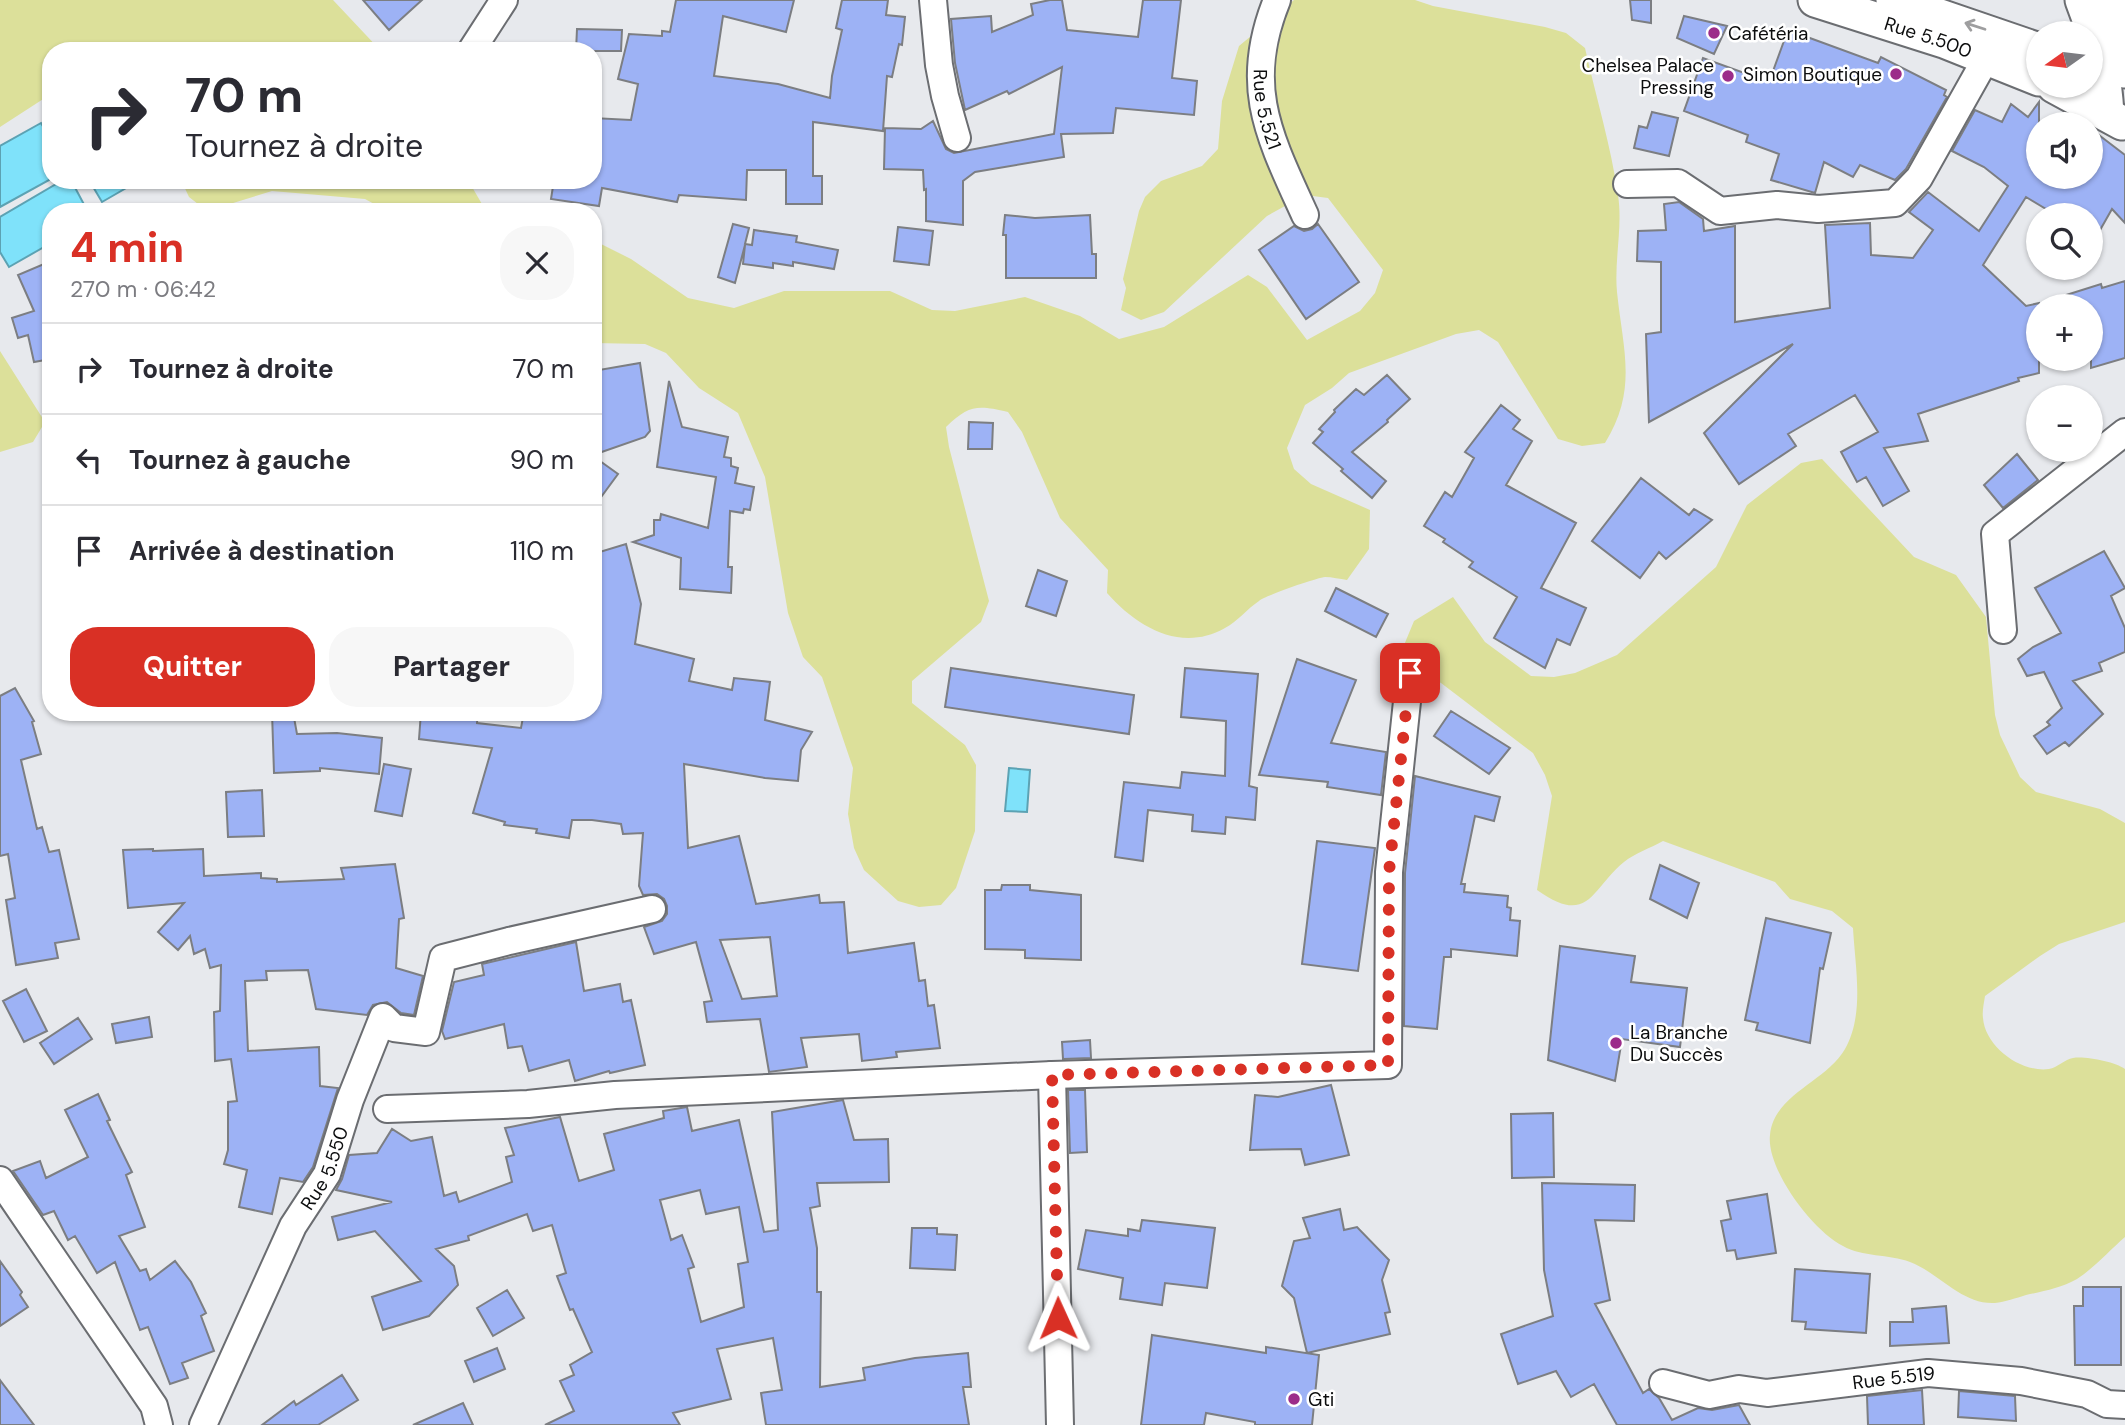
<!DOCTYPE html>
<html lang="fr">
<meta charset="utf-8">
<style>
body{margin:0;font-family:"DM Sans",sans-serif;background:#f7f7f7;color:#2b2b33;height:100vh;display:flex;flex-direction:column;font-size:26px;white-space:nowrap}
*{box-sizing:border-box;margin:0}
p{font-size:23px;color:#7c7c81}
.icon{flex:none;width:38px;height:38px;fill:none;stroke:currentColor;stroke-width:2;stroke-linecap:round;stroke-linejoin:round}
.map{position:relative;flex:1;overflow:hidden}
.side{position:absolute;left:42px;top:203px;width:560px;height:518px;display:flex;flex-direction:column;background:#fff;border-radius:28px;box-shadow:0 2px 5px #0004}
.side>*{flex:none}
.hud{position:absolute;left:42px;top:42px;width:560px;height:147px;border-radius:28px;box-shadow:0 2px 5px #0004;background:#fff;color:#2b2b33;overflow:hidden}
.needle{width:46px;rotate:256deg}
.controls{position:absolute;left:2026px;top:21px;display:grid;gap:14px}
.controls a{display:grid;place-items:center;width:77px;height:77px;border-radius:50%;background:#fff;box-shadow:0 2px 5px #0004;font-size:35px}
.pin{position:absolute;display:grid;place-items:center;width:60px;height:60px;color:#fff;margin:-30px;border-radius:14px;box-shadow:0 4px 10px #0006}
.me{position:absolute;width:77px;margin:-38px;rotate:359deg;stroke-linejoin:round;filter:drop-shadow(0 0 5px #0008)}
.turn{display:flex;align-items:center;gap:24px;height:147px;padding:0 28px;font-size:32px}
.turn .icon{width:91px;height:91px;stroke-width:2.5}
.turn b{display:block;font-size:49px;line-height:60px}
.round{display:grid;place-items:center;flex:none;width:74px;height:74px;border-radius:28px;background:#f7f7f7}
.overview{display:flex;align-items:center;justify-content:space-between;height:119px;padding:0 28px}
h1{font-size:42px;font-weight:700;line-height:52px;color:#d93025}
.action{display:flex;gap:14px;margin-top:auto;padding:14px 28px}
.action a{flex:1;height:80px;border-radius:28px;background:#d93025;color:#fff;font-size:28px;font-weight:700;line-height:80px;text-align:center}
.action a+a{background:#f7f7f7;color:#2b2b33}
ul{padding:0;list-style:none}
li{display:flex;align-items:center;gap:21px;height:91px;padding:0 28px;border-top:2px solid #e1e1e2}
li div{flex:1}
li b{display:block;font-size:26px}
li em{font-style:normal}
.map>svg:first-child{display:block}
.green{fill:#dce09a}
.water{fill:#7fe2fa;stroke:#5ca2b3;stroke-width:2}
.building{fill:#9db2f5;stroke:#7c7e82;stroke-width:2;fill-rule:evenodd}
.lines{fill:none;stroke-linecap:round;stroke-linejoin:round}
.minor-casing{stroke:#6b6d71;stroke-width:30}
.major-casing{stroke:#6b6d71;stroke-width:37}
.minor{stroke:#fff;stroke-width:26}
.major{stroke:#fff;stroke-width:33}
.oneway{stroke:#9e9e9f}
.route{stroke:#d93025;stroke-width:12;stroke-dasharray:0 21.6}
.poi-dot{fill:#9c2c8a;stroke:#fff;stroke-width:2.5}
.labels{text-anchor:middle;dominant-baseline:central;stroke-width:5;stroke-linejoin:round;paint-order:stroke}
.poi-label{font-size:19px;fill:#0c0d0e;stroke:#fff;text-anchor:start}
.street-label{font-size:19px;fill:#0c0d0e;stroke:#fff}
</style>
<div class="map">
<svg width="2125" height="1425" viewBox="0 0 2125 1425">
<rect width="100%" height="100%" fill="#e7e9ed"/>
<path class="green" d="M0,0H333L381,51H51V94L0,127Z
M1294,0H1415L1433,6L1545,27L1566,33L1585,48C1596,97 1611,146 1618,195C1623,227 1614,260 1617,292C1623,350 1638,390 1605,443L1582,446L1558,439L1498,342L1479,330L1456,334L1349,373L1332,388L1305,405L1287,448L1294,469L1311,484L1370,510L1369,549L1347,580C1340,579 1332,577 1325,577C1316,578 1267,595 1259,601C1247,609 1238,621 1225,628C1181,653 1137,627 1107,593L1108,570L1060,518L1022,432L1008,412C977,405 969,405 946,427L949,447L989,601L981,622L912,681V703L965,745L976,765L975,831L956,888L941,905L919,907L898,901L864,870L854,848L848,814L853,768L822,677L803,657L788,613L765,477L738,413L699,388L666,353L645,344L593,343V240L631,259L688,298L734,308L784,291H890L932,310L955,311L1025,297L1080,316L1119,339L1164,327L1248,275L1267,287L1307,340L1360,311L1375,293L1383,270L1328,198L1305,195L1267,216L1164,312L1141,320L1121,310L1126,288L1123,279L1139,211L1145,197L1161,181L1202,166L1218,149L1222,101L1239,46Z
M181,180H468L486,211L524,208L534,212H389L365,199L272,191L207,211L189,197Z
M0,351L45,422L33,442L0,452Z
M1822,459L1914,557L1956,575L1986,617L1995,715L2000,735L2020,777L2036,792L2100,809L2125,823V922L2059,944L2040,956L1985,996C1984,1003 1982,1011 1983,1018C1985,1046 2020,1073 2049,1069C2057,1068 2065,1059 2073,1058C2086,1056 2115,1062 2125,1069V1237C2110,1250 2094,1268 2077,1279C2061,1288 2044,1291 2026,1295C2016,1298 2005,1302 1995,1303C1962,1305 1939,1273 1910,1262C1889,1254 1862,1257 1843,1246C1813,1231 1766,1169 1770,1135C1774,1094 1826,1082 1845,1049C1865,1014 1855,966 1853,928L1832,911L1790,899L1775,882L1663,841C1651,848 1635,853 1624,862C1591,889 1589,927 1537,890L1552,796L1545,775L1533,753L1441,683L1397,662L1414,621L1453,597L1485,642L1531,676L1554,677L1575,673L1617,655L1716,567L1747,505L1801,463Z"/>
<path class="water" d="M41,123L51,140V179L0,207V146Z
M63,180H71L88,212H51V243L9,267L0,252V217Z
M89,180H140L102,202Z
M1009,768L1030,770L1027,812L1005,811Z"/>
<path class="building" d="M363,0H422L389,30Z
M676,0H794L786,32L723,16L714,76L778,84L830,98L832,76L842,30L836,28L842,0H888L886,15L905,17L902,45L899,44L892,77L887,76L883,131L813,122V176H822V204H786V170H747L746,200L679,195L677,202L602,188L599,206L551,199L554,180H593V118L631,120L638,84L618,79L629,34L662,36V31L670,32Z
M1050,0H1062L1067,30L1138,37L1143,0H1181L1172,78L1197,81L1194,115L1116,108L1113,133L1061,134L1064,157L975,172L963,181V225L926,221V189L924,190L923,170L884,169L885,128L921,129L933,121L946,149L954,153L1054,134L1062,67L1009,94L1007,91L965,110L955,63L951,19L991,16L992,32L1033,15L1031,4Z
M1630,0H1651V23L1632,20Z
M1684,16L1727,26L1714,54L1677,38Z
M577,29L622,30L621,51H576Z
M1788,30L1878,63L1881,57L1946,90L1944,95L1947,97L1906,169L1895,180L1860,165L1853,177L1824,162L1815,193L1771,180L1779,154L1746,142L1748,135L1684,111L1703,58L1769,82Z
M2039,102V177H2091V129L2125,155V223L2112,209L2091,246V215H2056L2026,197L1983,265L2026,306L2039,303V373L2018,378L2019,381L1918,414L1928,441L1884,448L1909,491L1883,506L1866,477L1857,482L1841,452L1878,432L1855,395L1788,434L1796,446L1739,484L1704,433L1793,344L1649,422L1646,334L1661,332V262L1637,261L1638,231L1666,230L1664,204L1679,202L1703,219L1704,231L1735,226V322L1830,308L1825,225L1870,223L1871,255L1913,258L1933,230L1909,212L1928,192L1979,231L2008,186L1984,167L1952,151L1975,110L2002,122L2011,104L2028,117Z
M1652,112L1678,118L1669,156L1634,148L1639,126L1647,128Z
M1005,215L1035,218L1090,215L1092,254H1096V278H1006V235H1003Z
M733,224L749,228L745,244L752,245L754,230L797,236L796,242L838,250L834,269L793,262V266L773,263V268L743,264L745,245L735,283L718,277Z
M1318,224L1359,282L1306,319L1259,250L1294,226L1304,231L1312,229Z
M898,227L933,231L929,265L894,261Z
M51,261V359L34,362L28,335L18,338L12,318L34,311L18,275Z
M2125,281V358L2091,368V306H2045L2044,302L2101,284L2102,288Z
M640,363L650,431L645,437L593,455V424L598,423L593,391V371Z
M1387,375L1410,399L1387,420L1388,422L1352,452L1386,481L1372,498L1341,471L1343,469L1313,443L1323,432L1319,429L1335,412L1334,410L1356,389L1364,395Z
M669,381L682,427L728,437L724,457L731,458V466L738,468L735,483L754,487L750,510L744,509L743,513L730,511L728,567H732L731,593L680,589L681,558L633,542L654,535V520H660L661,514L708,528L716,477L657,467Z
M1501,405L1520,420L1513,429L1532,441L1506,485L1576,523L1541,588L1586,608L1570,645L1557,639L1545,668L1494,638L1517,597L1469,567L1473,562L1443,542L1445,539L1424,526L1445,492L1452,497L1474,458L1465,452Z
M969,422L993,423L992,449H968Z
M2017,454L2038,480L2003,508L1984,485Z
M593,456L618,474L593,508Z
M1641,478L1689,515L1694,509L1712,520L1666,559L1659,552L1640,578L1592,541Z
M626,544L641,604L635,644L694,659L689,681L732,690L734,678L770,682L765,720L812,732L801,750L798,781L765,778L684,764L688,848L739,836L756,904L819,895L820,903L844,902L848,953L914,943L919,981L925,980L928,1006L934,1005L940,1048L896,1052L897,1057L862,1061L859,1034L801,1038L807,1067L769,1072L760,1019L707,1022L704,1002L712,1001L696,942L654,954L644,927L662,921L667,914V906L664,899L657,894L643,895L639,886L643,833L623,834L621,824L592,820H572L569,838L536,833L537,829L504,825L505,822L473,813L492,748L419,739L421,712H478L477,723L521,728L524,712H593V554ZM770,937L777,996L742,999L720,940Z
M2104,551L2125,588L2111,596L2125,628V652L2099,663L2102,671L2073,681L2103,714L2069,746L2065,742L2047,754L2034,736L2050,725L2047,722L2062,708L2044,672L2027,676L2018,659L2033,647L2061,633L2035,588Z
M1038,570L1067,581L1056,616L1026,606Z
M1336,588L1388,614L1376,637L1325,611Z
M1297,659L1356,680L1331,743L1386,752L1381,795L1327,787L1328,782L1259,775Z
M951,668L1134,695L1129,734L945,707Z
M1185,668L1258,674L1249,786L1257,788L1255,820L1226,817L1225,834L1192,831L1193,815L1148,810L1143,861L1115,857L1124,782L1180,788L1182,772L1225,776L1226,721L1181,717Z
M15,688L34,721L32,722L41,754L21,760L37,829L42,827L49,852L59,850L79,939L55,943L58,958L16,965L6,900L15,898L8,854L0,856V696Z
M1451,711L1510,748L1489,774L1434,736Z
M272,712H293L297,734L337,733L382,738L379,774L320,768V771L274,773Z
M384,764L411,769L402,816L375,811Z
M1415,776L1500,797L1494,821L1475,816L1461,884H1465L1464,892L1508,896L1507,907L1511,908L1510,920L1520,921L1517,956L1451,949V957H1444L1437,1029L1404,1026L1405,873Z
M262,790L264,836L228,837L226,792Z
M1317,841L1375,848L1358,971L1302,964Z
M153,849V851L203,849L204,876L261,873V878L277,879V882L344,879L341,868L395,864L404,918L399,919L396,968L423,976L414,1015L401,1013L387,1002L373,1005L367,1015L316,1009L308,970L266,971L267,980L245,981L248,1051L319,1047L320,1086L338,1088L313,1167L303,1182L280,1178L272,1214L239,1207L247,1170L224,1164L228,1150V1102L237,1101L231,1059L215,1061L214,1012L220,1011L221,965L210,968L205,949L194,954L190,936L178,950L158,932L184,903L128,908L123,850Z
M1660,865L1699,883L1687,918L1650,899Z
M1002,885H1030V890L1081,895V960L1025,958V950L985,949V890H1001Z
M1766,918L1831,933L1823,969L1820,968L1810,1043L1756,1030L1758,1023L1745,1020Z
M576,942L584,991L620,984L623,1002L631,1000L645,1065L610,1073L609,1071L575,1081L569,1060L529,1071L522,1046L508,1048L504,1024L445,1039L442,1031L454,982L484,975L482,964Z
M1560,946L1635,956L1631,982L1687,988L1680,1047L1622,1039L1615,1081L1548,1060Z
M26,989L47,1031L24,1042L3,1001Z
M149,1017L152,1037L116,1043L112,1024Z
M78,1018L92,1039L54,1064L40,1043Z
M1090,1040L1091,1058L1063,1059L1062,1042Z
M1331,1085L1349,1155L1305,1165L1301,1149L1250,1150L1255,1095L1278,1097Z
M1068,1090H1085L1087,1152L1070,1153Z
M98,1094L110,1120L107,1121L132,1172L126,1175L145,1227L119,1236L140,1271L146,1269L150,1280L175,1261L191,1282L206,1313L201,1316L214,1351L182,1363L188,1378L170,1384L148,1327L140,1330L115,1262L97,1273L75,1236L68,1240L54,1211L43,1215L13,1171L40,1161L46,1178L88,1157L65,1110Z
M843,1100L854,1140L888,1139L889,1182L817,1183L820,1206L810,1208L817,1248V1292H821L820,1387L865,1380L863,1368L915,1358L968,1353L971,1387H963L969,1425H766L761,1393L782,1390L773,1338L717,1349L731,1399L673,1413L680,1425H545L574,1411L560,1381L574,1375L570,1365L592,1352L573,1309L570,1310L557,1276L566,1273L552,1225L533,1231L527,1214L468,1236L469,1240L436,1249L454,1266L458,1285L429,1316L383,1330L372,1297L421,1281L375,1231L338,1240L332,1217L392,1202L336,1190L342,1179L349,1155L377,1153L392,1129L411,1141L432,1137L444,1196L456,1192L459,1202L512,1182L506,1157L514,1155L505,1128L560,1117L579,1181L614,1170L604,1134L664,1118L663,1111L687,1107L692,1131L739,1120L764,1232L778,1230L772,1112ZM700,1190L706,1214L739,1207L748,1262L738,1264L744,1307L701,1322L688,1269L694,1267L682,1235L671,1240L660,1200Z
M1553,1113L1554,1177L1512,1178L1511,1114Z
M1542,1183L1635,1185L1634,1221L1595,1220L1610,1300L1595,1304L1643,1393L1649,1389L1659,1398L1672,1420L1698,1408L1712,1410L1739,1405L1750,1425H1617L1594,1384L1571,1397L1556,1371L1518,1384L1501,1334L1553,1316L1544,1270Z
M1767,1194L1776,1253L1737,1259L1735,1250L1727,1251L1721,1221L1731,1219L1727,1201Z
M1340,1209L1344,1230L1357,1227L1389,1260L1382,1280L1390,1312L1385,1313L1390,1334L1307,1353L1294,1298L1282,1286L1294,1241L1310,1238L1303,1218Z
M1142,1220L1215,1228L1207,1288L1165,1283L1162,1305L1120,1299L1123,1278L1078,1269L1086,1230L1128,1236V1229L1140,1231Z
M912,1228H937V1234L957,1235L955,1270L910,1268Z
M0,1261L22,1292L20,1295L28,1307L0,1326Z
M1795,1269L1870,1274L1866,1333L1805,1329L1806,1322L1792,1321Z
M2083,1287H2121V1365H2075L2074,1306H2083Z
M507,1290L524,1318L493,1336L477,1308Z
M1946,1306L1949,1343L1890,1346V1322H1913L1912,1309Z
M1152,1335L1266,1353V1347L1319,1355L1312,1425H1255V1422L1206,1413L1204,1425H1141Z
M497,1348L505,1369L474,1382L465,1361Z
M342,1375L358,1400L318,1425H262L294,1401L296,1405Z
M0,1380L34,1425H0Z
M1922,1390L1924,1425H1868L1867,1396Z
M1959,1391L2015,1396L2016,1421L1958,1417Z
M463,1403L473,1425H413Z"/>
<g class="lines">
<g class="minor-casing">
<g id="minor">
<path d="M933,0L939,65L945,96L957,138"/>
<path id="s1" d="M1277,0C1242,86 1269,136 1305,215"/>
<path d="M471,51L504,0"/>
<path d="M1627,184L1678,183L1720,211L1777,205L1818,209L1895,203L1919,178L1987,57"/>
<path d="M2003,630L1995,534L2125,432"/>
<path d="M1052,1075L1060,1425"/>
<path d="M387,1109L528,1104L615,1095L1052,1075L1388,1065L1389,872L1410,673"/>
<path d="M0,1180L154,1406L159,1425"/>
<path id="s2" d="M1663,1383L1709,1395L1739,1389L1767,1393L1928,1373L2021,1381L2087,1394L2107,1404L2125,1405"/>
<path id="s3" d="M203,1425L293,1226L327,1174L350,1100L383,1017L394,1028L426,1032L443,958L509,941L652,909"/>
</g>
</g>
<g class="major-casing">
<g id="major">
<path id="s4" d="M1815,0L1944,41L2039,79"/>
<path d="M1893,0L2039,50"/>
<path d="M2082,0C2096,36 2105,75 2107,114"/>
<path d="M2108,0L2114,14L2125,71"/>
<path d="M2054,86L2122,123"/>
</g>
</g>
<use href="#minor" class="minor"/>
<use href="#major" class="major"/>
</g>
<defs><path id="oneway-shaft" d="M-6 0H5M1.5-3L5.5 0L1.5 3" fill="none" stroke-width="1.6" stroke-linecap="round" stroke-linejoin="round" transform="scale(1.75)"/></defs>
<use class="oneway" href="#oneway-shaft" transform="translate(1975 26) rotate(-162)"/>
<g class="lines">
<path class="route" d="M1058,1318L1052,1075L1388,1065L1389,872L1410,673"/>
</g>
<g class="poi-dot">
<circle cx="1714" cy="33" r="7"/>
<circle cx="1896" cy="74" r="7"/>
<circle cx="1728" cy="76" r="7"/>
<circle cx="1616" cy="1043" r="7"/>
<circle cx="1294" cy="1399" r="7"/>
</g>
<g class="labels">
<g class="poi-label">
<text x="1728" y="33">Cafétéria</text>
<text x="1714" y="65" text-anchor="end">Chelsea Palace<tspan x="1714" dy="22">Pressing</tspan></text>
<text x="1882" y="74" text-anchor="end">Simon Boutique</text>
<text x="1630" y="1032">La Branche<tspan x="1630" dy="22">Du Succès</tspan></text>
<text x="1308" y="1399">Gti</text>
</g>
<g class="street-label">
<text stroke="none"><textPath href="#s4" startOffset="119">Rue 5.500</textPath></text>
<text stroke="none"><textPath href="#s1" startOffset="112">Rue 5.521</textPath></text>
<text stroke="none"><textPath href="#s3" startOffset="285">Rue 5.550</textPath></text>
<text stroke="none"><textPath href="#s2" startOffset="234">Rue 5.519</textPath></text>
</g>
</g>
</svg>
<div class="controls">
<a><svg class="needle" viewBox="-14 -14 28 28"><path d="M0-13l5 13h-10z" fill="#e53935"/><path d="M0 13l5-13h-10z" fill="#7c7c81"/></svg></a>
<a><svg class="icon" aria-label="sound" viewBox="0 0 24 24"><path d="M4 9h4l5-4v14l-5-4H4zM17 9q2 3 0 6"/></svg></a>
<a><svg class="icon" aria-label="search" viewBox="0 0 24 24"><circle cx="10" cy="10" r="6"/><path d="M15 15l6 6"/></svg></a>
<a>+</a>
<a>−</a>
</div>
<div class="pin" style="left:1410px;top:673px;background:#d93025"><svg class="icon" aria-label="arrive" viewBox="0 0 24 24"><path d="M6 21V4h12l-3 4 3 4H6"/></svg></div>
<svg class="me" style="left:1058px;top:1318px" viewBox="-20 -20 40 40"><path d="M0-17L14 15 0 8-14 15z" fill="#d93025" stroke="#fff" stroke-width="4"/></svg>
<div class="hud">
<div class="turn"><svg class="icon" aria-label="right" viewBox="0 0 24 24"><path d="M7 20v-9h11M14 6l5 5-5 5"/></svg><div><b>70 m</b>Tournez à droite</div></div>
</div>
<section class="side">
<div class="overview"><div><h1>4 min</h1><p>270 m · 06:42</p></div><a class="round"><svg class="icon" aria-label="close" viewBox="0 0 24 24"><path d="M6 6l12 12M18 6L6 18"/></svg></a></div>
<ul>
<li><svg class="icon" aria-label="right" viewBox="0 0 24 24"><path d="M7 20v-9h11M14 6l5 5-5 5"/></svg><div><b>Tournez à droite</b></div><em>70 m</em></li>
<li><svg class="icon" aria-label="left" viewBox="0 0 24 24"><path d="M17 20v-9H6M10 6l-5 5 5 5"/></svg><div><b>Tournez à gauche</b></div><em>90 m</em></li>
<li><svg class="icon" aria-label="arrive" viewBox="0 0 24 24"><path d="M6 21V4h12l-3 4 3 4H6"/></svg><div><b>Arrivée à destination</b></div><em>110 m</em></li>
</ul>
<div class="action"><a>Quitter</a><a>Partager</a></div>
</section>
</div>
